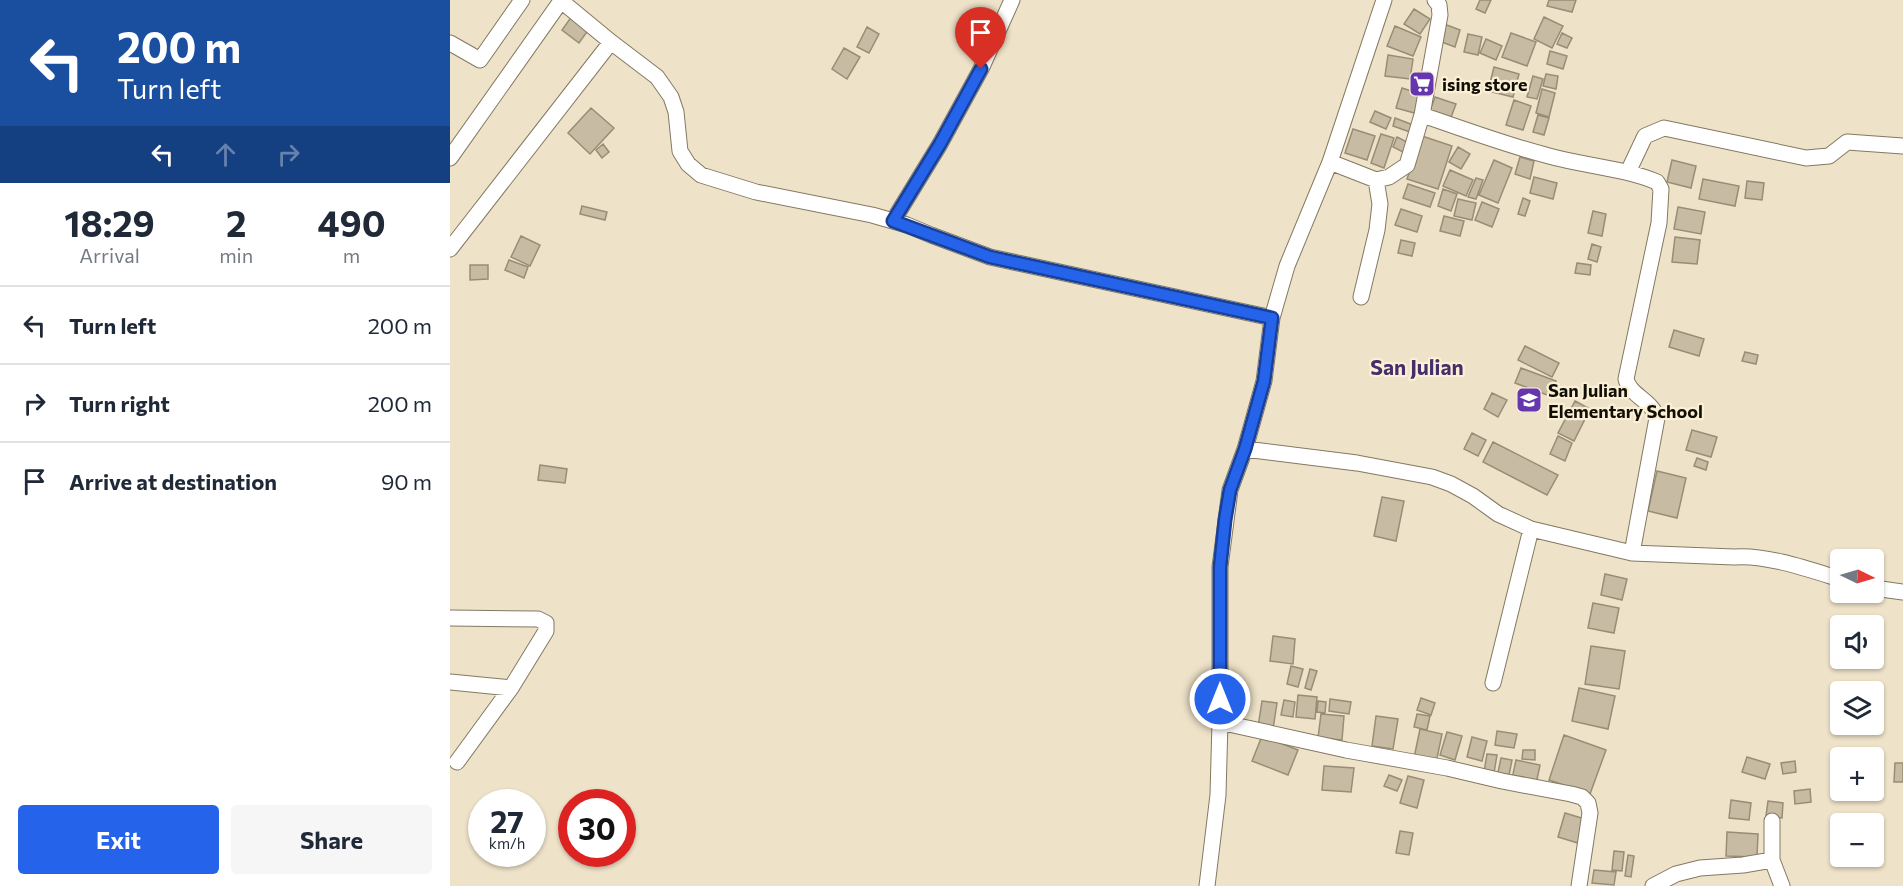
<!DOCTYPE html>
<meta charset="utf-8">
<style>
body{margin:0;font-family:Commissioner,sans-serif;background:#f6f6f7;color:#1f2937;height:100vh;display:flex;flex-direction:column;font-size:22px;white-space:nowrap}
*{box-sizing:border-box;margin:0}
p{font-size:20px;color:#747a83}
.icon{flex:none;width:33px;height:33px;fill:none;stroke:currentColor;stroke-width:2;stroke-linecap:round;stroke-linejoin:round}
.map{position:relative;flex:1;overflow:hidden}
.drawer{display:flex;flex-direction:column;background:#fff;width:450px}
.drawer>*{flex:none}
.hud{background:#1a4fa0;color:#fff;overflow:hidden}
.needle{width:39px;rotate:95deg}
.tools{position:absolute;left:1380px;top:549px;display:grid;gap:12px}
.tools a{display:grid;place-items:center;width:54px;height:54px;border-radius:6px;background:#fff;box-shadow:0 2px 4px #0004;font-size:30px}
.speed{position:absolute;left:18px;top:789px;display:flex;gap:12px;font-size:30px;font-weight:700;text-align:center}
.speed>*{display:grid;place-content:center;width:78px;height:78px;border-radius:50%;background:#fff;box-shadow:0 2px 4px #0004;line-height:1}
.speed small{font-size:15px;font-weight:400}
.speed .limit{border:9px solid #d22;background:#fff;color:#111}
.pin{position:absolute;display:grid;place-items:center;width:51px;height:51px;color:#fff;margin:-62px -26px;border-radius:50% 50% 50% 0;rotate:-45deg;box-shadow:0 0 6px #0007}
.pin .icon{rotate:45deg}
.me{position:absolute;width:66px;margin:-33px;rotate:0deg;stroke-linejoin:round;filter:drop-shadow(0 0 4px #0008)}
.turn{display:flex;align-items:center;gap:21px;height:126px;padding:0 18px;font-size:27px}
.turn .icon{width:78px;height:78px;stroke-width:2.5}
.turn b{display:block;font-size:42px;line-height:51px}
.lanes{display:flex;align-items:center;height:57px;padding:0 18px;background:#0003;justify-content:center;gap:30px;direction:ltr}
.lanes .off{opacity:.35}
.eta{display:flex;justify-content:space-evenly;align-items:center;height:102px;text-align:center}
.eta b{font-size:36px;font-weight:700;line-height:42px}
.action{display:flex;gap:12px;margin-top:auto;padding:12px 18px}
.action a{flex:1;height:69px;border-radius:6px;background:#2563eb;color:#fff;font-size:24px;font-weight:700;line-height:69px;text-align:center}
.action a+a{background:#f6f6f7;color:#1f2937}
ul{padding:0;list-style:none}
li{display:flex;align-items:center;gap:18px;height:78px;padding:0 18px;border-top:2px solid #e0e1e3}
li div{flex:1}
li b{display:block;font-size:22px}
li em{font-style:normal}
main{display:flex;flex:1;min-height:0}
.map>svg:first-child{display:block}
.building{fill:#c7bca3;stroke:#988d75;stroke-width:1.5}
.lines{fill:none;stroke-linecap:round;stroke-linejoin:round}
.minor-casing{stroke:#837961;stroke-width:17}
.minor{stroke:#fff;stroke-width:15}
.route-casing{stroke:#184099;stroke-width:15}
.route{stroke:#2563eb;stroke-width:10}
.labels{text-anchor:middle;dominant-baseline:central;stroke-width:4.5;stroke-linejoin:round;paint-order:stroke}
.poi-label{font-size:18px;font-weight:bold;fill:#120f06;stroke:#fbefd5;text-anchor:start}
.quarter-label{font-size:21px;font-weight:bold;fill:#442f6b;stroke:#fbefd5}
</style>
<main>
<section class="drawer">
<div class="hud">
<div class="turn"><svg class="icon" aria-label="left" viewBox="0 0 24 24"><path d="M17 20v-9H6M10 6l-5 5 5 5"/></svg><div><b>200 m</b>Turn left</div></div>
<div class="lanes"><svg class="icon" aria-label="left" viewBox="0 0 24 24"><path d="M17 20v-9H6M10 6l-5 5 5 5"/></svg><svg class="icon off" aria-label="ahead" viewBox="0 0 24 24"><path d="M12 20V5M6 11l6-6 6 6"/></svg><svg class="icon off" aria-label="right" viewBox="0 0 24 24"><path d="M7 20v-9h11M14 6l5 5-5 5"/></svg></div>
</div>
<div class="eta">
<div><b>18:29</b><p>Arrival</p></div>
<div><b>2</b><p>min</p></div>
<div><b>490</b><p>m</p></div>
</div>
<ul>
<li><svg class="icon" aria-label="left" viewBox="0 0 24 24"><path d="M17 20v-9H6M10 6l-5 5 5 5"/></svg><div><b>Turn left</b></div><em>200 m</em></li>
<li><svg class="icon" aria-label="right" viewBox="0 0 24 24"><path d="M7 20v-9h11M14 6l5 5-5 5"/></svg><div><b>Turn right</b></div><em>200 m</em></li>
<li><svg class="icon" aria-label="arrive" viewBox="0 0 24 24"><path d="M6 21V4h12l-3 4 3 4H6"/></svg><div><b>Arrive at destination</b></div><em>90 m</em></li>
</ul>
<div class="action"><a>Exit</a><a>Share</a></div>
</section>
<div class="map">
<svg width="1453" height="886" viewBox="0 0 1453 886">
<rect width="100%" height="100%" fill="#eee2c8"/>
<path class="building" d="M1030,0H1041L1035,13L1026,9Z
M1099,0H1126L1122,12L1097,6Z
M964,9L980,19L970,34L954,24Z
M122,16L139,29L129,43L112,30Z
M1094,17L1113,26L1102,48L1084,39Z
M994,24L1010,30L1005,47L989,41Z
M945,26L971,37L963,56L937,46Z
M417,27L429,34L419,53L407,47Z
M1061,33L1086,42L1077,66L1052,57Z
M1112,33L1122,38L1117,48L1107,44Z
M1018,34L1032,37L1028,55L1014,52Z
M1036,39L1052,46L1046,60L1030,53Z
M394,48L410,57L397,79L382,69Z
M1100,51L1117,56L1113,69L1097,64Z
M938,55L963,59L960,79L935,76Z
M1044,67L1069,74L1063,97L1038,91Z
M1096,74L1108,76L1106,89L1093,86Z
M1083,76L1093,79L1087,99L1077,97Z
M952,88L974,95L968,114L946,108Z
M1092,89L1105,93L1099,117L1086,113Z
M985,97L1006,104L1000,120L979,113Z
M1064,100L1081,106L1073,130L1056,125Z
M141,108L164,128L140,154L118,133Z
M925,111L941,118L936,129L920,122Z
M1088,115L1099,118L1094,135L1083,132Z
M945,118L963,125L960,132L943,126Z
M903,129L925,136L917,160L895,153Z
M931,134L944,138L934,168L921,163Z
M972,136L1002,146L988,189L957,179Z
M947,137L961,144L957,154L943,147Z
M153,144L159,152L152,158L146,150Z
M1008,147L1020,154L1011,169L999,162Z
M1070,157L1084,161L1080,179L1065,174Z
M1044,160L1062,168L1048,203L1029,195Z
M1222,160L1246,166L1241,188L1217,182Z
M1000,170L1023,180L1016,196L993,186Z
M1084,177L1107,183L1103,199L1080,193Z
M1026,178L1033,180L1026,199L1018,197Z
M1253,179L1289,186L1285,206L1249,199Z
M1297,181L1314,183L1312,200L1295,198Z
M958,184L985,193L980,207L953,198Z
M993,189L1007,194L1001,211L988,206Z
M1073,198L1080,201L1075,216L1068,214Z
M1008,199L1026,203L1022,220L1004,216Z
M1032,202L1049,209L1042,227L1025,220Z
M132,206L157,212L155,220L130,214Z
M1228,207L1255,212L1251,234L1224,229Z
M951,209L972,216L967,232L945,225Z
M1143,211L1156,214L1152,236L1138,233Z
M994,216L1014,221L1010,236L990,231Z
M71,236L90,245L80,266L61,257Z
M1225,237L1250,240L1247,264L1222,262Z
M951,240L965,243L962,256L948,253Z
M1142,244L1151,247L1147,262L1138,259Z
M59,260L78,267L74,278L55,270Z
M1127,263L1141,265L1140,275L1125,273Z
M20,265H38V279L20,280Z
M1224,330L1254,339L1249,356L1219,347Z
M1075,346L1109,363L1102,377L1068,360Z
M1295,352L1308,355L1306,364L1292,361Z
M1071,368L1106,381L1100,396L1065,383Z
M1042,393L1057,400L1048,417L1034,409Z
M1125,401L1140,409L1124,441L1108,433Z
M1242,430L1267,437L1261,457L1236,450Z
M1022,433L1036,440L1028,456L1014,449Z
M1108,436L1122,443L1115,461L1100,454Z
M1043,442L1108,475L1097,495L1033,462Z
M1247,458L1258,462L1256,470L1244,466Z
M90,465L117,469L115,483L88,480Z
M1207,471L1236,478L1227,518L1198,511Z
M932,497L954,501L946,541L924,536Z
M1155,574L1177,579L1172,600L1151,595Z
M1143,603L1169,608L1164,633L1138,628Z
M823,636L845,639L843,664L820,661Z
M1141,646L1175,651L1169,689L1135,684Z
M841,666L853,669L848,687L837,684Z
M860,669L867,671L861,690L855,688Z
M780,688H789L788,700L779,699Z
M1129,688L1165,696L1158,729L1122,721Z
M848,695L867,697L865,719L846,717Z
M971,698L985,703L981,715L967,710Z
M880,699L901,702L899,714L879,711Z
M834,700L845,702L843,717L831,715Z
M812,701L827,703L823,729L808,727Z
M868,701L876,702L875,713L867,712Z
M871,714L894,716L892,740L868,738Z
M967,714L980,716L977,730L964,727Z
M926,716L948,719L943,749L922,746Z
M970,729L992,734L986,763L964,758Z
M1047,731L1067,734L1064,748L1045,745Z
M997,732L1012,736L1005,760L990,755Z
M1114,735L1156,750L1140,794L1099,780Z
M812,736L848,750L838,775L802,761Z
M1022,737L1037,741L1032,761L1017,757Z
M1073,750H1085V760L1072,759Z
M1037,754L1047,755L1044,773L1034,772Z
M1297,757L1320,764L1315,779L1292,772Z
M1051,758L1062,760L1058,780L1047,777Z
M1066,760L1090,765L1086,784L1062,779Z
M1345,761L1346,772L1333,774L1331,763Z
M1445,763H1453V782H1444Z
M874,766L904,768L901,792L872,790Z
M939,775L952,780L947,791L934,786Z
M958,776L974,780L967,808L950,803Z
M1360,789L1361,802L1345,804L1344,791Z
M1281,800L1301,803L1299,820L1279,818Z
M1318,801L1333,803L1332,818L1316,816Z
M1115,813L1138,820L1131,844L1108,837Z
M950,831L963,833L959,855L946,853Z
M1277,832L1308,834L1307,857L1276,856Z
M1164,851L1174,852L1172,871L1162,870Z
M1178,855L1184,856L1181,877L1175,876Z
M1144,870L1166,872L1164,885L1142,883Z"/>
<g class="lines">
<g class="minor-casing">
<path id="minor" d="M110,0L161,42L207,77L221,97L226,112L230,151L238,164L251,175L306,192L422,215L457,225L481,235L540,257L822,318
M985,0L989,5L990,15L972,115C1014,129 1056,145 1099,156C1135,166 1173,168 1207,182L1211,189L1209,223L1176,379C1180,396 1202,400 1207,418L1182,553
M0,43L30,60L72,0
M0,158L111,1
M880,162L926,180L939,177L957,165L972,115
M1178,172L1195,136L1214,128L1356,158L1379,156L1397,142L1453,146
M443,221L490,144L531,69L562,0
M0,249L161,42
M911,297L927,230L930,204L926,180
M795,449L907,463L982,477L1001,484L1023,496L1048,514L1081,529L1182,553L1284,557C1315,554 1361,570 1390,579
M1424,588L1453,592
M0,618L88,619L96,623V631L61,688L7,762
M0,682L61,688
M1043,683L1081,529
M770,722L896,750L997,768L1052,781L1121,794L1132,797L1138,803L1140,813L1129,886
M1322,860L1332,886
M757,886L768,795L770,722V567L780,490L795,449L814,381L822,318L837,266L880,162L934,0
M1203,886L1226,874L1250,868L1293,865L1322,860V821"/>
</g>
<use href="#minor" class="minor"/>
</g>
<g class="lines">
<g class="route-casing">
<path id="route" d="M531,69L490,144L443,221L540,257L822,318L814,381L795,449L780,490L775,520L770,567V699"/>
</g>
<use href="#route" class="route"/>
</g>
<defs>
<g id="supermarket-square" transform="scale(1.35)"><rect x="-9" y="-9" width="18" height="18" rx="4" fill="#6636ae" stroke="#fbefd5"/><path d="M-6-5.5h2.5l.6 2H6L4.5 2H-2.5L-4.4-4H-6ZM-1.5 3.2a1.3 1.3 0 1 0 .1 0ZM3 3.2a1.3 1.3 0 1 0 .1 0Z" fill="#fff"/></g>
<g id="school-square" transform="scale(1.35)"><rect x="-9" y="-9" width="18" height="18" rx="4" fill="#6636ae" stroke="#fbefd5"/><path d="M0-5L7-2L0 1L-7-2ZM-4 1L0 2.5L4 1V4Q0 6-4 4Z" fill="#fff"/></g>
</defs>
<g fill-rule="evenodd">
<use href="#supermarket-square" x="972" y="84"/>
<use href="#school-square" x="1079" y="400"/>
</g>
<g class="labels">
<g class="poi-label">
<text x="992" y="84">ising store</text>
<text x="1098" y="390">San Julian<tspan x="1098" dy="21">Elementary School</tspan></text>
</g>
<g class="quarter-label">
<text x="967" y="366">San Julian</text>
</g>
</g>
</svg>
<div class="tools">
<a><svg class="needle" viewBox="-14 -14 28 28"><path d="M0-13l5 13h-10z" fill="#e53935"/><path d="M0 13l5-13h-10z" fill="#747a83"/></svg></a>
<a><svg class="icon" aria-label="sound" viewBox="0 0 24 24"><path d="M4 9h4l5-4v14l-5-4H4zM17 9q2 3 0 6"/></svg></a>
<a><svg class="icon" aria-label="layers" viewBox="0 0 24 24"><path d="M12 4l9 5-9 5-9-5zM3 14l9 5 9-5"/></svg></a>
<a>+</a>
<a>−</a>
</div>
<div class="speed"><div>27<small>km/h</small></div><div class="limit">30</div></div>
<div class="pin" style="left:531px;top:69px;background:#d93025"><svg class="icon" aria-label="arrive" viewBox="0 0 24 24"><path d="M6 21V4h12l-3 4 3 4H6"/></svg></div>
<svg class="me" style="left:770px;top:699px" viewBox="-20 -20 40 40"><circle r="17" fill="#2563eb" stroke="#fff" stroke-width="3"/><path d="M0-11L8 9 0 5-8 9z" fill="#fff"/></svg>
</div>
</main>
